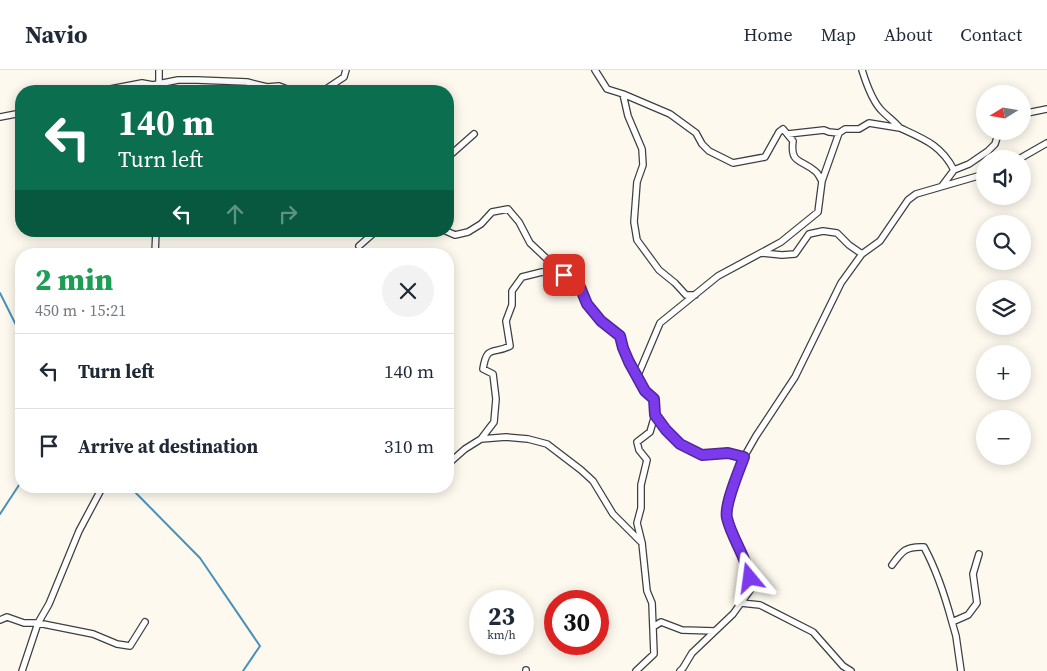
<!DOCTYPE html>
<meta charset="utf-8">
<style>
body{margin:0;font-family:"Source Serif 4",serif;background:#f2f2f3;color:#1f2937;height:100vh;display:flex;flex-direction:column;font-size:19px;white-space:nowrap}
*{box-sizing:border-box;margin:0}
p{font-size:16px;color:#747a83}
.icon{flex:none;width:28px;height:28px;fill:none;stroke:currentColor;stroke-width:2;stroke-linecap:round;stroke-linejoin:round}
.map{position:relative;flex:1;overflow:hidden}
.side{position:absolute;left:15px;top:178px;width:439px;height:245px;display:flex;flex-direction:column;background:#fff;border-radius:20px;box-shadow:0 2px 12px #0003}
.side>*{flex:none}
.hud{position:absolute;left:15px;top:15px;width:439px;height:152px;border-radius:20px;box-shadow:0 2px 12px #0003;background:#0b6e4f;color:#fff;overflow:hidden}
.needle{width:32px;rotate:259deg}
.fabs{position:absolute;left:976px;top:15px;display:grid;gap:10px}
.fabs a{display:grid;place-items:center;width:55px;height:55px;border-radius:50%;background:#fff;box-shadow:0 2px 12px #0003;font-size:25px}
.speed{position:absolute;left:469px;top:520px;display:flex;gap:10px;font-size:25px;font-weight:700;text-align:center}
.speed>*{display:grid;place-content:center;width:65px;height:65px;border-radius:50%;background:#fff;box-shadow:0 2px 12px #0003;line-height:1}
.speed small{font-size:12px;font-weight:400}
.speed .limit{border:8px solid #d22;background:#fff;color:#111}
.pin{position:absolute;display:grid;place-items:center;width:42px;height:42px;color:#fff;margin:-21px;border-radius:10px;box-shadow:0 2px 8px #0006}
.me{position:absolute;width:55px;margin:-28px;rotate:344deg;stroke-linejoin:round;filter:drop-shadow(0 0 4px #0008)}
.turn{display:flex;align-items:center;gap:18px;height:105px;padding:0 20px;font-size:22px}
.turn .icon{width:65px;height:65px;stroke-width:2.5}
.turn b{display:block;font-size:35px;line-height:42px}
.lanes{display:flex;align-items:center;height:48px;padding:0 20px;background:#0003;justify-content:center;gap:25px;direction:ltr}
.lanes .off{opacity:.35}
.round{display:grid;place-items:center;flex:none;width:52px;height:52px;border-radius:26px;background:#f2f2f3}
.head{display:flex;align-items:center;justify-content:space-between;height:85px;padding:0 20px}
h1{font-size:30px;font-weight:800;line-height:38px;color:#1e9e55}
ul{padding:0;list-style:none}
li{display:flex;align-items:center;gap:15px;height:75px;padding:0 20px;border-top:1px solid #e0e1e3}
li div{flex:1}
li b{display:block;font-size:19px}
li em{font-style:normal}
header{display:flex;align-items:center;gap:30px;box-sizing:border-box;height:70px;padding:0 25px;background:#fff;border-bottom:1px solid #e0e1e3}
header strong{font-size:24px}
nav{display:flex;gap:28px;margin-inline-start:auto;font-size:18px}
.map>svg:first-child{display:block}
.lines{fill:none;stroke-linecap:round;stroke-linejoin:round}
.stream{stroke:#4891bc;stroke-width:2}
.minor-casing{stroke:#3f3f3f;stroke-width:8}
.minor{stroke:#fff;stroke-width:5.5}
.route-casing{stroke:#51269a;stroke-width:12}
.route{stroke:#7c3aed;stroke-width:9}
</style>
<header>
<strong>Navio</strong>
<nav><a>Home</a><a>Map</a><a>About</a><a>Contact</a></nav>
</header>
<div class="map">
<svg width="1047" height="601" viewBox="0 0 1047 601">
<rect width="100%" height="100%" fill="#fdf9ee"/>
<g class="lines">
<path class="stream" d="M0,223L21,265
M129,416L200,488L260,576L243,601
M0,444L21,412"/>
<g class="minor-casing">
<path id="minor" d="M595,0L607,19L623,24L628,46L642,79L643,95L637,112L634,152L637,170L659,200L675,213L686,225H695
M100,21L142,13L153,15L178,10H197L247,12L267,17L279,16L292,21
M159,21V0
M323,21L344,7L346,0
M623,24L670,44L696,63L702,74L709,81L733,93L765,87L779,62L783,59L793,71C790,94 801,89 815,101C818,103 820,108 822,111
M1022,44L1047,39
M0,47L21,43
M900,58C924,69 941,75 954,100
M788,64L824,60L829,62L839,63
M448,87L474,64
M1019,89L1047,73
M942,116L954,100L969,94L988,81L995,74L999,61
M446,161L455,165L468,162L481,154L492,142L508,139L519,152L530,173L564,205L580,217L587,234L601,251L620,266L623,278L638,305L660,253L718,206L781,172L818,142L822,111L839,63L845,59H859L869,53L900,58C894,51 888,47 882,41C872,31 866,13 862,0
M359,176L376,161
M761,183L782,185L795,184L809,164L823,161L837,163L849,175L862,184
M155,184L156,161
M655,345L680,374L702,385L728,383L744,387
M481,369L494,352L496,329L493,304L483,299C487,274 493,285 510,276L506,251L512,235V221L522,207L542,202L564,205
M448,394L465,379L481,369L506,367L528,369L547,374L581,400L593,411L613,444L642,473
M892,495C902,481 906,476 924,477C937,501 945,526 952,552
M741,533L760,535L813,562L843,596L851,601
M0,550L7,547L24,553H38L93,564L117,574L130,576L145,552
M653,557L661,552L682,560L715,561
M526,600V601
M22,601L38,553L49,534L79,461L103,416
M636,601L654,584L652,533L647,521L642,473L637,453L641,438V415L647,390L639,380L637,372L650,362L655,345L654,329L645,321L638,305
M680,601L683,598L692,583L733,544L751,519L748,496L726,447L730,427L744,387L756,366L795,307L841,213L862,184L880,171L908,130L916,124L985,104
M961,601L956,566L952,552L968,545L977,533L973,504L979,484"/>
</g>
<use href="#minor" class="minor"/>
</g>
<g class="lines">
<g class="route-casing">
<path id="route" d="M564,205L580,217L587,234L601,251L620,266L623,278L629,292L645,321L654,329L655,345L666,360L680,374L702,385L728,383L744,387C739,401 724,435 727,448C732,469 746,486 750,508"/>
</g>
<use href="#route" class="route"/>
</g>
</svg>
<div class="fabs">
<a><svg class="needle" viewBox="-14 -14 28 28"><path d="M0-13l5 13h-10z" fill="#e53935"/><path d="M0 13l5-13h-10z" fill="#747a83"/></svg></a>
<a><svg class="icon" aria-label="sound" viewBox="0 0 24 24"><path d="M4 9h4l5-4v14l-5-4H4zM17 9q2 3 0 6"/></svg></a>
<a><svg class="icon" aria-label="search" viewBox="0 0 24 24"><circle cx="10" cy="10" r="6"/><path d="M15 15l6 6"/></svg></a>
<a><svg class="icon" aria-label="layers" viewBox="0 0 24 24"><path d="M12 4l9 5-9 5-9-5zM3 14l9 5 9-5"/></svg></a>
<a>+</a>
<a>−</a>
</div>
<div class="speed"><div>23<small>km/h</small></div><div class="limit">30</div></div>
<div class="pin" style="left:564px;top:205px;background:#d93025"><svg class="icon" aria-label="arrive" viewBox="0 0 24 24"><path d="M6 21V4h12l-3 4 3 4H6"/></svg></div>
<svg class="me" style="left:750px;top:508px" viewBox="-20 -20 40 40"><path d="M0-17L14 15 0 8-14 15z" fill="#7c3aed" stroke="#fff" stroke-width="4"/></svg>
<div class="hud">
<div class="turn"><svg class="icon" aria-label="left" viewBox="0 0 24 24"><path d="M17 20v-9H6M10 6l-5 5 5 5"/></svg><div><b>140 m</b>Turn left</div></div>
<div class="lanes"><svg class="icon" aria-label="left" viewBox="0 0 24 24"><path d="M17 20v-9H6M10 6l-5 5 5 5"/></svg><svg class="icon off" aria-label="ahead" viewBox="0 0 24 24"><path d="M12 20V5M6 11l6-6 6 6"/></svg><svg class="icon off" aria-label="right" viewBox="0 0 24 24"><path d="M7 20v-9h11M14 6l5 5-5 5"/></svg></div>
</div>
<section class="side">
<div class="head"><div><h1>2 min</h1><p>450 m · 15:21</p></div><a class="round"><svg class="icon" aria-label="close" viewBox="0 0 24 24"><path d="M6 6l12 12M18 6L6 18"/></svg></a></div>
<ul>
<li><svg class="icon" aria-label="left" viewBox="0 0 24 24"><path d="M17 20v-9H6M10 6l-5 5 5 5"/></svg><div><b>Turn left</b></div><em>140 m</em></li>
<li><svg class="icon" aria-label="arrive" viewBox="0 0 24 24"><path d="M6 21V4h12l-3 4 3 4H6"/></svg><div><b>Arrive at destination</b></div><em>310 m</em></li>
</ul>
</section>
</div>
